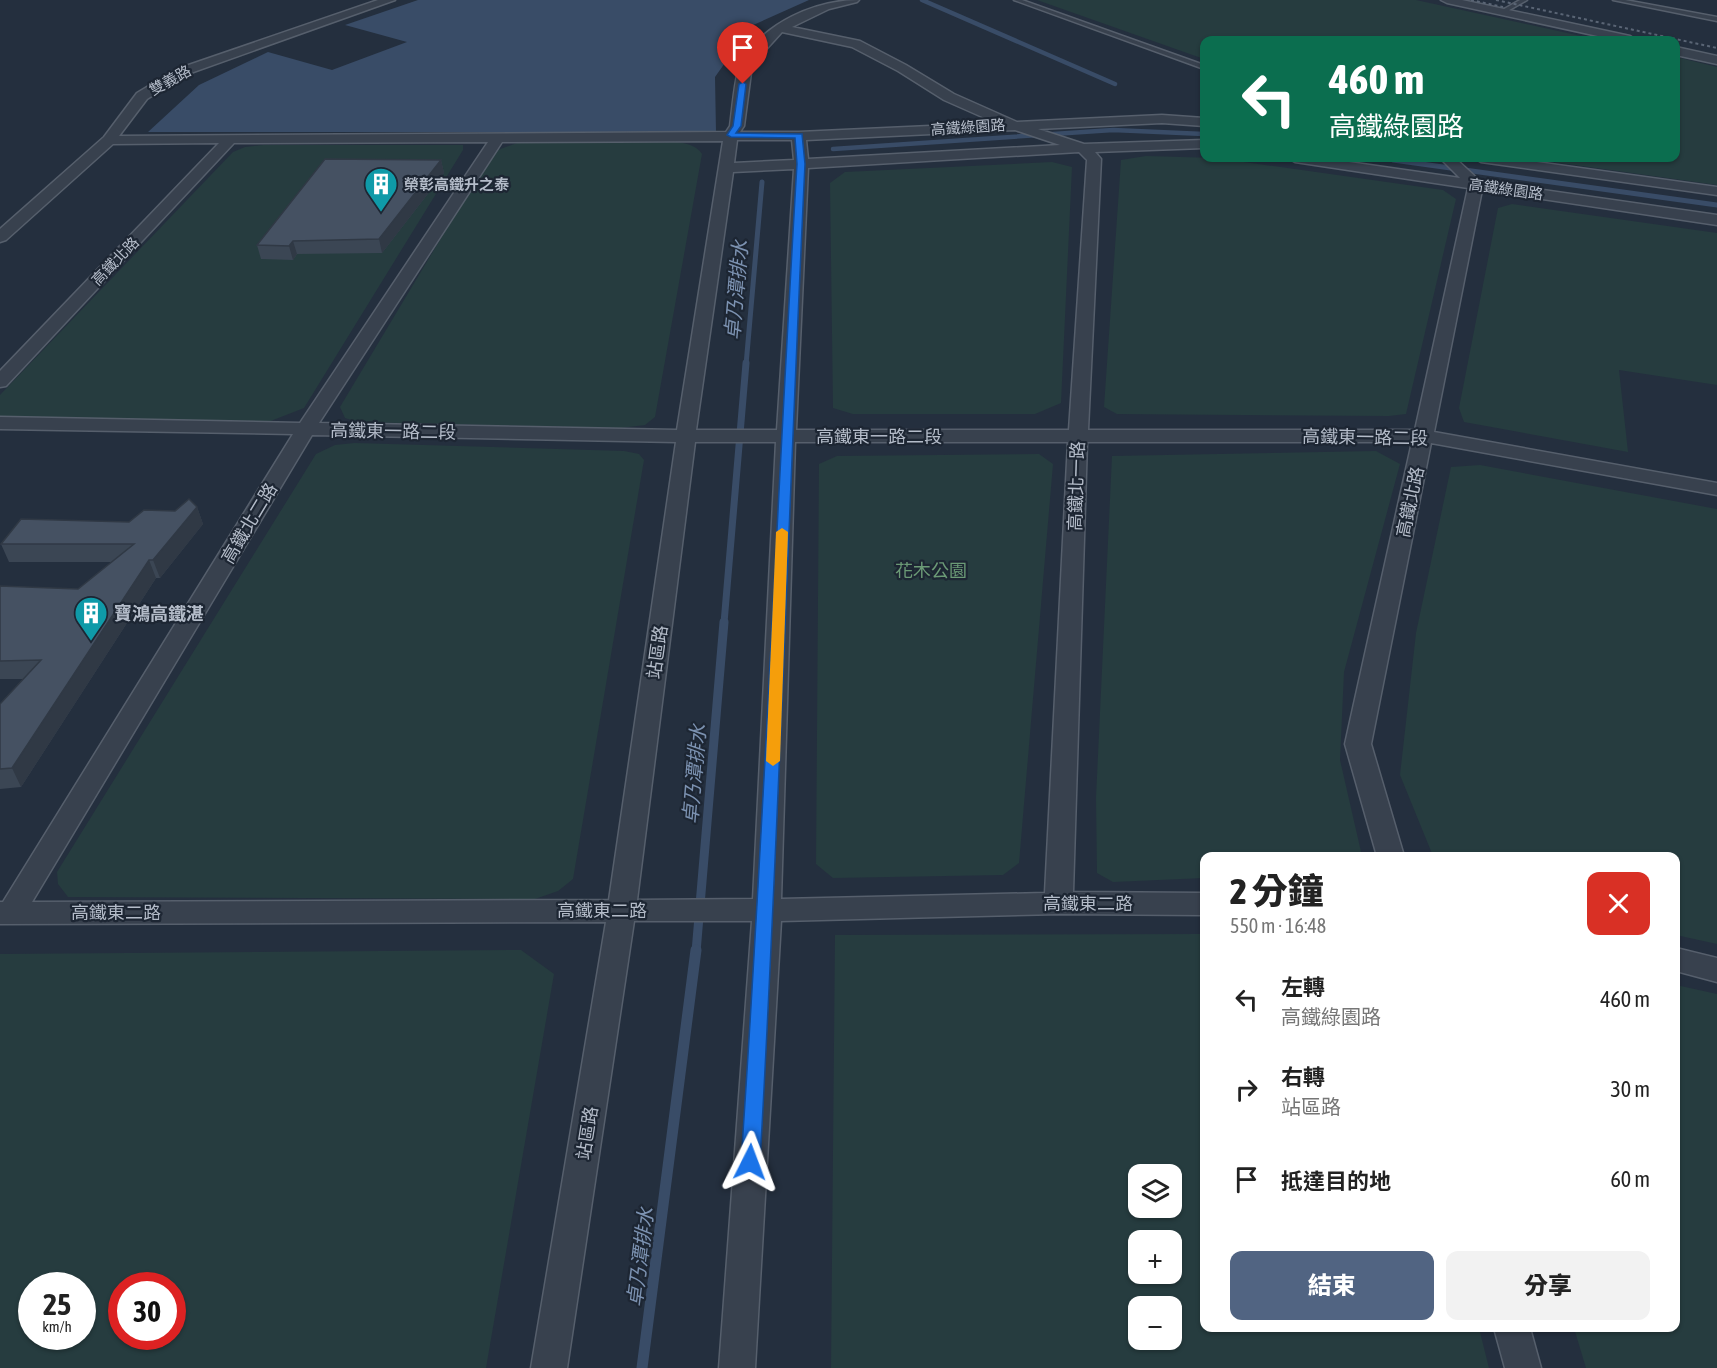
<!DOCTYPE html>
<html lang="zh-TW">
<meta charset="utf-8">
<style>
body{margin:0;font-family:"Asap Condensed","Noto Sans TC",sans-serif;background:#f2f2f2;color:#222;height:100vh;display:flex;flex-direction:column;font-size:22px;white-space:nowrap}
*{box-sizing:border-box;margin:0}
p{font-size:20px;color:#767676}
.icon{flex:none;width:33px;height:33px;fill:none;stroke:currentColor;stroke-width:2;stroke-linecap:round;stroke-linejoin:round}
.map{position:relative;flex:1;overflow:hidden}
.side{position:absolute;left:1200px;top:852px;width:480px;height:480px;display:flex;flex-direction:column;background:#fff;border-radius:12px;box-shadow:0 2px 4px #0004}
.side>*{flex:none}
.banner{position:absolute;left:1200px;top:36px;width:480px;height:126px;border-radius:12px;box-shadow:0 2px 4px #0004;background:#0b6e4f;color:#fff;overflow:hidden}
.fabs{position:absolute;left:1128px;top:1164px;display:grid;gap:12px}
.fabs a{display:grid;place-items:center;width:54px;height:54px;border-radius:12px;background:#fff;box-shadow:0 2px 4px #0004;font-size:30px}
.speed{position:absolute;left:18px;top:1272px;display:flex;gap:12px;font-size:30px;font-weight:700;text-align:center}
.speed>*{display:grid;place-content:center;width:78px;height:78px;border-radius:50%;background:#fff;box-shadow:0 2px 4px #0004;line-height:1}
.speed small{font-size:15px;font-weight:400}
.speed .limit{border:9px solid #d22;background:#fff;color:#111}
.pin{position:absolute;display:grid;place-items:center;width:51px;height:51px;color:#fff;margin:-62px -26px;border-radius:50% 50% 50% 0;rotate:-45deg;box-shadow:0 0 6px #0007}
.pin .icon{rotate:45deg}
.me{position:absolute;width:66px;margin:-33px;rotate:3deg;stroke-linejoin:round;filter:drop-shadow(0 0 4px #0008)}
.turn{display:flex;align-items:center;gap:21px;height:126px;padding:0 30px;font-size:27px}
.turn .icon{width:78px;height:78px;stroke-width:2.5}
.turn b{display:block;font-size:42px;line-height:51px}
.round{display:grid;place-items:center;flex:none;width:63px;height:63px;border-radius:12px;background:#f2f2f2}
.summary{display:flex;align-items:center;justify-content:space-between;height:102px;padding:0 30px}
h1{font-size:36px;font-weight:800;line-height:45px}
.action{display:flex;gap:12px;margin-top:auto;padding:12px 30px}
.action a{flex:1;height:69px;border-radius:12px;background:#516482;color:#fff;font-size:24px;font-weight:800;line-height:69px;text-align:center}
.action a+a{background:#f2f2f2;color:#222}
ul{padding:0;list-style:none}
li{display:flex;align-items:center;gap:18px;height:90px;padding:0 30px}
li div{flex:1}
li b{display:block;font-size:22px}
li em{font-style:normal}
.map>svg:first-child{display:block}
.green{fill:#263c3f;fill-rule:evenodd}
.water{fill:#394c67}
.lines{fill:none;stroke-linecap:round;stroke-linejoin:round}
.stream-far4{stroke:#394c67;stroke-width:4.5}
.stream-far3{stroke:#394c67;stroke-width:5}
.stream-far2{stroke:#394c67;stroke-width:7}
.stream-far1{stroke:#394c67;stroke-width:9}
.stream{stroke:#394c67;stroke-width:11}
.service-casing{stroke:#565f6c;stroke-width:3}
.minor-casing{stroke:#565f6c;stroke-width:3}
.service{fill:#38414e;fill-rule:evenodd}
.minor{fill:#38414e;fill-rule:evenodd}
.rail{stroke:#5a6575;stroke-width:2;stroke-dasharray:3 3;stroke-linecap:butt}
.wall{fill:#3b4654}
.shaded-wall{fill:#303945}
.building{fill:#455162;stroke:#303945;stroke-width:1.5}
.route{fill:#1a73e8;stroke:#114b97;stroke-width:1.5}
.slow{fill:#f59e0b}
.labels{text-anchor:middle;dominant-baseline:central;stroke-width:4.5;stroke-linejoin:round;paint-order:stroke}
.far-street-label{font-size:15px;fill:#b4bcc9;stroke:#1d2633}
.far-poi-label{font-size:15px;font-weight:bold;fill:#b4bcc9;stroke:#1d2633;text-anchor:start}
.street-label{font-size:18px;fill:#b4bcc9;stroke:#1d2633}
.park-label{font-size:18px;fill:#6b9a76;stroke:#1d2633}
.poi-label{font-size:18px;font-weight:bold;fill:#b4bcc9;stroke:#1d2633;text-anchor:start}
.water-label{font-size:20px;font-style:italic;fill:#7c92b1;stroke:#1d2633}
</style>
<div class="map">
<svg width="1717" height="1368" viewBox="0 0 1717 1368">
<rect width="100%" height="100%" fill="#242f3e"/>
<path class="green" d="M1037,0H1416L1599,40H1204V59Z
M1676,57L1717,67V185L1525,158H1676Z
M520,142H678C688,144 697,146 702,154L655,417L645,425L621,428L358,422L345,418L340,407L489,158L495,151Z
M263,145H463V150L304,408L263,424L0,418V395L233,152L245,147Z
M1146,156L1216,158L1443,190L1456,199L1406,414L1389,416L1117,414L1104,407L1121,160Z
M1052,162L1072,167L1061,403L1035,414H853L833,408L830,183L845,172Z
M1512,204L1717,233V385L1619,370L1628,452L1464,422L1459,408L1498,208Z
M355,443L624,451L639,454L644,460L573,879L558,891L535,899L68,897L58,884L57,872L316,454L335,445Z
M1376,451L1400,464L1344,672L1340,760L1362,856H1204V878L1113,882L1097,873L1096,798L1112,456Z
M1039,454L1053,464L1019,863L1003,875L833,878L816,864L819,464L837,456Z
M1480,465L1717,509V944L1676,935V856H1433L1400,775L1416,633L1451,467Z
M1204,934V1328H1479L1489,1368H831L835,935ZM1138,1174H1172V1208H1138ZM1138,1240H1172V1274H1138ZM1138,1306H1172V1340H1138Z
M521,950L554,974L486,1368H0V954ZM32,1286H82V1336H32ZM122,1286H172V1336H122Z
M1676,985L1717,994V1368H1586L1574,1328H1676Z"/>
<path class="water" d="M418,0H809L751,26L715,77L716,132H148L199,85L268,52L332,70L407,42L345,25Z"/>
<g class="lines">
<path class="stream-far4" d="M922,0L1115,84
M833,149L1113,130L1204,134
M1382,158L1404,161"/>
<path class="stream-far3" d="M1393,160L1717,205
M746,365L762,182"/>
<path class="stream-far2" d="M724,623L746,363"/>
<path class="stream-far1" d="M696,952L724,622"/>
<path class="stream" d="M642,1368L696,950"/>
<g class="service-casing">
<path id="service" d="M1014,0H1022L1204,65V69Z
M1520,0H1527L1504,13L1499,12Z
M1613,0H1625L1717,17V21Z"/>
</g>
<g class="minor-casing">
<path id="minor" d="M378,0H395L185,75L147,99L119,136L726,132L730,126C732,112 735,73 741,62C764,23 815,0 859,0L857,2L829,9L792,27L860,41L906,65L954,94L1017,122L1162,115L1204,118V126L1162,123L1038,129L1084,144L1204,140V148L1095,152L1101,159L1088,430H1415L1468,188L1295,162L1288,158H1321L1460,178L1440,158H1455L1480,181L1717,215V225L1482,190L1434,432L1717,483V495L1431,443L1371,744L1404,856H1377L1345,744L1412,442H1087L1073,892L1204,893V915L1059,914L781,921L755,1368H719L752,921H634L567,1368H531L606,922L0,924V902H3L293,434L0,429V417L300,423L488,142L234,143L6,386L0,387V371L219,143L113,144L6,240L0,242V229L104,137L137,93L177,69ZM782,32L852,47L898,71L944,100L996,123L799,132H740L744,126L752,65ZM1015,130L1060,145L808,159L806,140ZM737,140H792L794,160L734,163ZM723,141L677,430L319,423L502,142ZM1079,152L1087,160L1069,430H796L808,168ZM794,169L777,430H696L733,172ZM312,435L676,442L609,900L32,902ZM695,442H776L753,899L637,900ZM795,442H1068L1045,893L781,899Z
M1441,0H1462L1630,36L1636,40H1616L1447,3Z
M1676,47L1717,56V64L1676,55Z
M1474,158H1508L1717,187V195L1481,162Z
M1676,948L1717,958V982L1676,971Z
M1494,1328H1530L1541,1368H1505Z"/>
</g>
<use href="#service" class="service"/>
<use href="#minor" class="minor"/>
<path class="rail" d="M1471,0L1503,7
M1496,0L1717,48"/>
</g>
<path class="wall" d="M441,160L444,173L382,253L297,254L293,260L261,259L257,245Z
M197,507L203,524L160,578H156L21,787L0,789V704L24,679H0V586L78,589L112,562H9L1,544L129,522Z"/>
<path class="shaded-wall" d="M441,160L444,173L382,253L379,239Z
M293,241L297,254L293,260L289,246Z
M197,507L203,524L160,578L153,560Z
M149,560L156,578L21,787L12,768Z"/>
<path class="building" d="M325,159L441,160L379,239L293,241L289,246L257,245Z
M189,499L197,507L153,560H149L12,768L0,769V704L41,660L0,661V586L78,589L134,544H1L21,519L129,522L144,510L175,511Z"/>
<path class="route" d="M743,82L746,84L741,126L736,133L802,134L805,164C789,497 779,830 760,1162L757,1168L750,1171L744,1168L741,1162C764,830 777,497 797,164L795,138L731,137L727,135L733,126L739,84Z"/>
<path class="slow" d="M782,528L788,532L780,761L773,766L766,761L776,532Z"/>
<defs>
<g id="building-pin" transform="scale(1.725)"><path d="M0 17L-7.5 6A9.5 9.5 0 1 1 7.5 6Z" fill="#0f9aa8" stroke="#1d2633"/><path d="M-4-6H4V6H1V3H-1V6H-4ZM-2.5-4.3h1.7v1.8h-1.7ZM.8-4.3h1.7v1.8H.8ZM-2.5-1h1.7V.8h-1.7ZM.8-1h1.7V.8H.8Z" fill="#fff"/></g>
</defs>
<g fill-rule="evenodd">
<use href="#building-pin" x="381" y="184"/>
<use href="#building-pin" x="91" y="613"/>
</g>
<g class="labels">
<g class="far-street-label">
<text transform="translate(170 80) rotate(-29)">雙義路</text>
<text transform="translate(968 127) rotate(-4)">高鐵綠園路</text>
<text transform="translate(1506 189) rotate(8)">高鐵綠園路</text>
<text transform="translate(115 261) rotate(-46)">高鐵北路</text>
</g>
<g class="far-poi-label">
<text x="404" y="184">榮彰高鐵升之泰</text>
</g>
<g class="street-label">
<text transform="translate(393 431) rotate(1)">高鐵東一路二段</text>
<text x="879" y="436">高鐵東一路二段</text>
<text transform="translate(1365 437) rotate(1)">高鐵東一路二段</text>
<text transform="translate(1076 486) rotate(-88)">高鐵北一路</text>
<text transform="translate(1410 502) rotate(-78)">高鐵北路</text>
<text transform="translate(249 523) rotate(-59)">高鐵北二路</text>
<text transform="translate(657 652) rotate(-82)">站區路</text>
<text x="1088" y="903">高鐵東二路</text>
<text x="602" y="910">高鐵東二路</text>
<text x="116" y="912">高鐵東二路</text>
<text transform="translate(587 1133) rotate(-81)">站區路</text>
</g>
<g class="park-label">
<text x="931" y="570">花木公園</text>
</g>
<g class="poi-label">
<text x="114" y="613">寶鴻高鐵湛</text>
</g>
<g class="water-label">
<text transform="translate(736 290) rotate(-85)">卓乃潭排水</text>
<text transform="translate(694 774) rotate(-85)">卓乃潭排水</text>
<text transform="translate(640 1257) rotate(-83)">卓乃潭排水</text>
</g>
</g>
</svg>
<div class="fabs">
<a><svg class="icon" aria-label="layers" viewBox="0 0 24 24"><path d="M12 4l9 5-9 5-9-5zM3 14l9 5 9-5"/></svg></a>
<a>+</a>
<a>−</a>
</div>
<div class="speed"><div>25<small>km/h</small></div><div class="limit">30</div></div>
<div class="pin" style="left:743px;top:84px;background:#d93025"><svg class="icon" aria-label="arrive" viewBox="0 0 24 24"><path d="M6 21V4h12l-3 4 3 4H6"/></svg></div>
<svg class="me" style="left:750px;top:1162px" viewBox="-20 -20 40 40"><path d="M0-17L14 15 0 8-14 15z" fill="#1a73e8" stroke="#fff" stroke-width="4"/></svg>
<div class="banner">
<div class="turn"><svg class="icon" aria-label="left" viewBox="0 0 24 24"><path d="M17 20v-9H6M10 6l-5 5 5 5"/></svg><div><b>460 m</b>高鐵綠園路</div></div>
</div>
<section class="side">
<div class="summary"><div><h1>2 分鐘</h1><p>550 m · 16:48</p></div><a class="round" style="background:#d93025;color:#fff"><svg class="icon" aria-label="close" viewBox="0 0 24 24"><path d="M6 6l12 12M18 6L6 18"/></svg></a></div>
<ul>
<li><svg class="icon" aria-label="left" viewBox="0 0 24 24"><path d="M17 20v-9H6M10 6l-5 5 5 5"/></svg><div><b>左轉</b><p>高鐵綠園路</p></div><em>460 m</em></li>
<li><svg class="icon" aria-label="right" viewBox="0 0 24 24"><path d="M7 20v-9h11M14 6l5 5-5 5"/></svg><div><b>右轉</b><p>站區路</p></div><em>30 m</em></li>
<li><svg class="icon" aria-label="arrive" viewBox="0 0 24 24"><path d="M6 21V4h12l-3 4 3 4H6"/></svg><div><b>抵達目的地</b></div><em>60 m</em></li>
</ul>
<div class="action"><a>結束</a><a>分享</a></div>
</section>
</div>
